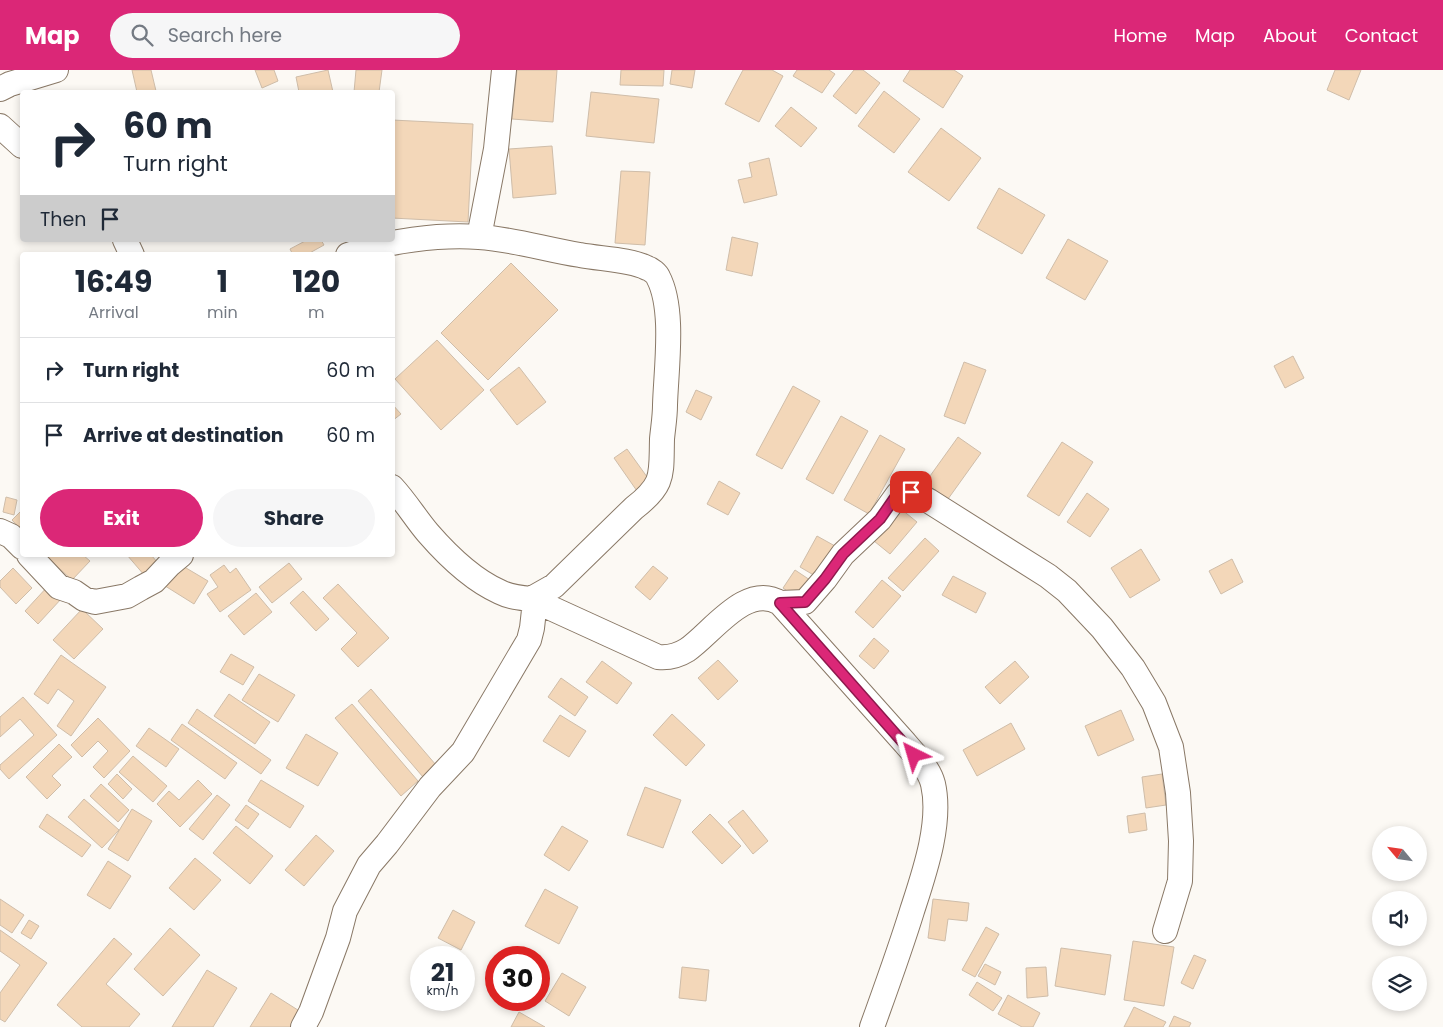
<!DOCTYPE html>
<style>
body{margin:0;font-family:Poppins,sans-serif;background:#f6f6f7;color:#1f2937;height:100vh;display:flex;flex-direction:column;font-size:19px;white-space:nowrap}
*{box-sizing:border-box;margin:0}
p{font-size:16px;color:#747a83}
.icon{flex:none;width:28px;height:28px;fill:none;stroke:currentColor;stroke-width:2;stroke-linecap:round;stroke-linejoin:round}
.map{position:relative;flex:1;overflow:hidden}
.panel{position:absolute;left:20px;top:182px;width:375px;height:305px;display:flex;flex-direction:column;background:#fff;border-radius:5px;box-shadow:0 2px 8px #0003}
.panel>*{flex:none}
.hud{position:absolute;left:20px;top:20px;width:375px;height:152px;border-radius:5px;box-shadow:0 2px 8px #0003;background:#fff;color:#1f2937;overflow:hidden}
.needle{width:32px;rotate:299deg}
.fabs{position:absolute;left:1372px;top:756px;display:grid;gap:10px}
.fabs a{display:grid;place-items:center;width:55px;height:55px;border-radius:50%;background:#fff;box-shadow:0 2px 8px #0003;font-size:25px}
.speed{position:absolute;left:410px;top:876px;display:flex;gap:10px;font-size:25px;font-weight:700;text-align:center}
.speed>*{display:grid;place-content:center;width:65px;height:65px;border-radius:50%;background:#fff;box-shadow:0 2px 8px #0003;line-height:1}
.speed small{font-size:12px;font-weight:400}
.speed .limit{border:8px solid #d22;background:#fff;color:#111}
.pin{position:absolute;display:grid;place-items:center;width:42px;height:42px;color:#fff;margin:-21px;border-radius:10px;box-shadow:0 2px 8px #0006}
.me{position:absolute;width:55px;margin:-28px;rotate:320deg;stroke-linejoin:round;filter:drop-shadow(0 0 4px #0008)}
.turn{display:flex;align-items:center;gap:18px;height:105px;padding:0 20px;font-size:22px}
.turn .icon{width:65px;height:65px;stroke-width:2.5}
.turn b{display:block;font-size:35px;line-height:42px}
.then{display:flex;align-items:center;height:48px;padding:0 20px;background:#0003;gap:10px;font-size:19px}
.eta{display:flex;justify-content:space-evenly;align-items:center;height:85px;text-align:center}
.eta b{font-size:30px;font-weight:700;line-height:35px}
.primary-button{display:flex;gap:10px;margin-top:auto;padding:10px 20px}
.primary-button a{flex:1;height:58px;border-radius:30px;background:#db2777;color:#fff;font-size:20px;font-weight:700;line-height:58px;text-align:center}
.primary-button a+a{background:#f6f6f7;color:#1f2937}
ul{padding:0;list-style:none}
li{display:flex;align-items:center;gap:15px;height:65px;padding:0 20px;border-top:1px solid #e0e1e3}
li div{flex:1}
li b{display:block;font-size:19px}
li em{font-style:normal}
header{display:flex;align-items:center;gap:30px;box-sizing:border-box;height:70px;padding:0 25px;background:#db2777;color:#fff}
header strong{font-size:24px}
nav{display:flex;gap:28px;margin-inline-start:auto;font-size:18px}
.search{width:350px;height:45px;background:#f6f6f7;display:flex;align-items:center;gap:12px;box-sizing:border-box;padding:0 18px;border-radius:28px;color:#747a83;font-size:19px}
.map>svg:first-child{display:block}
.building{fill:#f3d7b9;stroke:#cfbda9}
.lines{fill:none;stroke-linecap:round;stroke-linejoin:round}
.minor-casing{stroke:#897866;stroke-width:26}
.minor{stroke:#fff;stroke-width:24}
.route-casing{stroke:#8e194d;stroke-width:12}
.route{stroke:#db2777;stroke-width:9}
</style>
<header>
<strong>Map</strong>
<div class="search"><svg class="icon" aria-label="search" viewBox="0 0 24 24"><circle cx="10" cy="10" r="6"/><path d="M15 15l6 6"/></svg>Search here</div>
<nav><a>Home</a><a>Map</a><a>About</a><a>Contact</a></nav>
</header>
<div class="map">
<svg width="1443" height="957" viewBox="0 0 1443 957">
<rect width="100%" height="100%" fill="#fcf9f4"/>
<path class="building" d="M132,0H151L156,21L137,22Z
M255,0H274L278,11L262,18Z
M328,0L333,22H299L296,7Z
M356,0H382L379,22H354Z
M517,0H557L553,52L512,49Z
M621,0H664L663,16L620,15Z
M672,0H695L692,18L670,14Z
M743,0H772L783,6L759,52L725,34Z
M797,0H829L835,4L822,23L793,6Z
M854,0H863L880,13L856,44L833,26Z
M910,0H954L963,6L943,38L903,11Z
M1335,0H1361L1349,30L1327,20Z
M884,21L920,49L894,83L858,56Z
M591,22L659,29L654,73L586,66Z
M791,37L817,58L801,77L775,56Z
M392,50L473,54L468,152L392,148Z
M941,58L981,88L949,131L908,102Z
M552,76L556,124L513,128L509,79Z
M769,88L777,125L744,133L738,110L752,107L749,93Z
M621,101L650,102L645,175L615,173Z
M999,118L1045,145L1022,184L977,158Z
M732,167L758,173L752,206L726,200Z
M1068,169L1108,191L1085,230L1046,208Z
M307,170H321L324,175L306,185H293L290,179Z
M511,193L558,240L488,310L441,263Z
M437,270L484,320L441,360L395,309Z
M1293,286L1304,308L1285,318L1274,296Z
M964,292L986,300L965,354L944,346Z
M519,297L546,332L517,355L490,320Z
M793,316L820,331L782,399L756,385Z
M696,320L712,327L701,350L686,342Z
M392,334L401,344L392,351Z
M841,346L868,361L833,424L806,409Z
M880,365L905,379L869,444L844,430Z
M958,367L981,383L948,429L925,413Z
M1062,372L1093,392L1059,446L1027,426Z
M627,379L650,411L637,421L614,388Z
M719,411L740,423L728,445L707,434Z
M1087,423L1109,439L1090,467L1067,452Z
M6,427L17,430L14,445L3,442Z
M901,439L917,452L890,484L874,471Z
M22,440V461L12,450Z
M817,466L835,476L817,507L800,497Z
M925,468L939,481L903,521L888,508Z
M1141,479L1160,510L1130,528L1111,498Z
M51,485H83L90,491L72,510L48,488Z
M127,485H151L159,494L145,506Z
M1232,489L1243,512L1221,524L1209,501Z
M176,492L208,511L194,534L162,514Z
M289,493L302,509L272,533L259,517Z
M224,495L230,503L236,498L251,520L220,542L207,524L218,517L210,505Z
M653,496L668,508L650,530L635,517Z
M13,498L32,518L16,534L0,517V511Z
M795,500L813,512L800,530L783,518Z
M953,506L986,523L976,543L942,525Z
M882,510L901,526L873,558L855,542Z
M338,514L389,568L358,597L341,579L357,563L323,528Z
M49,515L62,528L38,554L25,541Z
M303,521L329,549L316,561L290,533Z
M256,523L272,542L244,565L228,546Z
M82,539L103,559L74,589L53,570Z
M874,568L889,581L874,599L859,586Z
M231,584L254,597L243,615L220,602Z
M61,585L106,617L71,666L57,656L74,631L58,619L48,634L34,624Z
M718,590L738,611L718,630L698,608Z
M602,591L632,613L617,634L586,612Z
M1015,591L1029,607L1000,634L985,617Z
M259,604L295,625L278,652L242,630Z
M561,608L588,627L575,646L548,627Z
M371,619L436,695L423,707L358,631Z
M229,624L270,652L255,674L214,646Z
M23,627L57,665L9,709L0,699V695L34,665L20,649L0,667V647Z
M352,634L418,711L401,726L335,648Z
M197,639L271,690L261,704L188,653Z
M1121,640L1134,670L1098,686L1085,656Z
M672,644L705,675L686,696L653,665Z
M560,645L586,661L569,687L543,671Z
M98,648L130,681L104,708L93,697L108,681L98,671L82,687L71,675Z
M1011,653L1025,679L977,706L963,680Z
M182,654L237,693L225,709L171,670Z
M149,658L179,679L166,697L136,676Z
M306,664L338,683L318,716L286,698Z
M59,674L72,687L52,706L61,715L47,729L26,707Z
M133,686L167,716L153,732L119,702Z
M117,704L132,719L123,729L108,714Z
M1162,704L1166,735L1146,738L1142,707Z
M198,710L212,724L180,757L157,734L169,721L179,730Z
M261,710L304,736L290,758L248,731Z
M101,714L129,740L118,752L90,726Z
M645,717L681,730L663,778L627,765Z
M217,725L230,735L203,770L189,759Z
M84,729L119,760L102,778L68,747Z
M246,735L259,744L248,759L235,750Z
M132,739L152,751L128,791L108,779Z
M743,740L768,771L753,784L728,752Z
M1145,743L1147,760L1129,763L1127,746Z
M47,744L91,775L82,787L39,757Z
M710,744L741,776L722,794L692,762Z
M236,756L273,786L250,814L213,783Z
M562,756L588,771L569,801L544,785Z
M316,765L334,781L304,816L285,800Z
M195,788L221,810L194,840L169,818Z
M108,791L131,806L110,839L87,825Z
M545,819L578,837L559,874L525,856Z
M0,829L24,845L12,863L0,855Z
M933,829L969,833L967,851L948,849L945,871L928,868Z
M453,840L475,852L461,880L438,868Z
M29,850L39,856L31,869L21,863Z
M986,857L999,864L975,907L962,900Z
M170,858L200,885L163,926L134,899Z
M0,860L47,893L5,952L0,949V923L20,895L0,881Z
M114,868L132,884L106,914L140,944L129,957H82L57,935Z
M1133,871L1174,877L1164,936L1124,930Z
M1061,878L1111,885L1105,925L1055,916Z
M1194,885L1206,890L1193,919L1181,913Z
M985,894L1001,902L995,915L978,906Z
M682,897L709,900L706,931L679,928Z
M1046,897L1048,926L1027,928L1026,898Z
M207,900L237,918L213,957H172Z
M562,903L586,917L569,946L545,931Z
M977,912L1002,928L993,941L969,925Z
M271,923L301,942L292,957H250Z
M1008,925L1040,943L1033,957H1022L998,944Z
M1134,937L1166,952L1163,957H1124Z
M519,942L545,957H511Z
M1174,946L1191,953L1189,957H1169Z"/>
<g class="lines">
<g class="minor-casing">
<path id="minor" d="M0,19L10,14L56,0
M0,56L22,76
M479,167L496,79L504,0
M125,170L132,185
M348,185C386,171 440,164 479,167C513,169 547,180 580,185C600,189 629,189 647,198C651,199 657,204 658,207C675,239 666,299 665,335C665,347 663,358 662,369C661,405 665,414 634,438L554,516L531,529
M392,417C406,432 416,449 428,463C448,486 473,510 500,522C510,527 520,528 531,529L658,587C668,588 679,585 687,580C712,563 746,512 780,533L905,673C915,685 929,698 933,714C942,753 924,804 912,841C900,880 886,918 872,957
M0,461L11,466L22,477
M29,485L59,517L74,522L84,529L95,532L127,526L141,518L154,511L169,495L181,485
M780,533L805,532L825,509L843,484L880,449L898,424L911,422L929,431L1048,506L1067,521L1102,558L1133,598L1154,633L1171,677L1178,723L1181,771L1180,811L1165,861
M303,957L311,942L338,868L345,841L369,795L387,774L430,717L463,682L529,570L532,558L535,531"/>
</g>
<use href="#minor" class="minor"/>
</g>
<g class="lines">
<g class="route-casing">
<path id="route" d="M911,422L901,423L896,426L880,449L843,484L825,509L805,532L780,533L914,685"/>
</g>
<use href="#route" class="route"/>
</g>
</svg>
<div class="fabs">
<a><svg class="needle" viewBox="-14 -14 28 28"><path d="M0-13l5 13h-10z" fill="#e53935"/><path d="M0 13l5-13h-10z" fill="#747a83"/></svg></a>
<a><svg class="icon" aria-label="sound" viewBox="0 0 24 24"><path d="M4 9h4l5-4v14l-5-4H4zM17 9q2 3 0 6"/></svg></a>
<a><svg class="icon" aria-label="layers" viewBox="0 0 24 24"><path d="M12 4l9 5-9 5-9-5zM3 14l9 5 9-5"/></svg></a>
</div>
<div class="speed"><div>21<small>km/h</small></div><div class="limit">30</div></div>
<div class="pin" style="left:911px;top:422px;background:#d93025"><svg class="icon" aria-label="arrive" viewBox="0 0 24 24"><path d="M6 21V4h12l-3 4 3 4H6"/></svg></div>
<svg class="me" style="left:914px;top:685px" viewBox="-20 -20 40 40"><path d="M0-17L14 15 0 8-14 15z" fill="#db2777" stroke="#fff" stroke-width="4"/></svg>
<div class="hud">
<div class="turn"><svg class="icon" aria-label="right" viewBox="0 0 24 24"><path d="M7 20v-9h11M14 6l5 5-5 5"/></svg><div><b>60 m</b>Turn right</div></div>
<div class="then">Then<svg class="icon" aria-label="arrive" viewBox="0 0 24 24"><path d="M6 21V4h12l-3 4 3 4H6"/></svg></div>
</div>
<section class="panel">
<div class="eta">
<div><b>16:49</b><p>Arrival</p></div>
<div><b>1</b><p>min</p></div>
<div><b>120</b><p>m</p></div>
</div>
<ul>
<li><svg class="icon" aria-label="right" viewBox="0 0 24 24"><path d="M7 20v-9h11M14 6l5 5-5 5"/></svg><div><b>Turn right</b></div><em>60 m</em></li>
<li><svg class="icon" aria-label="arrive" viewBox="0 0 24 24"><path d="M6 21V4h12l-3 4 3 4H6"/></svg><div><b>Arrive at destination</b></div><em>60 m</em></li>
</ul>
<div class="primary-button"><a>Exit</a><a>Share</a></div>
</section>
</div>
